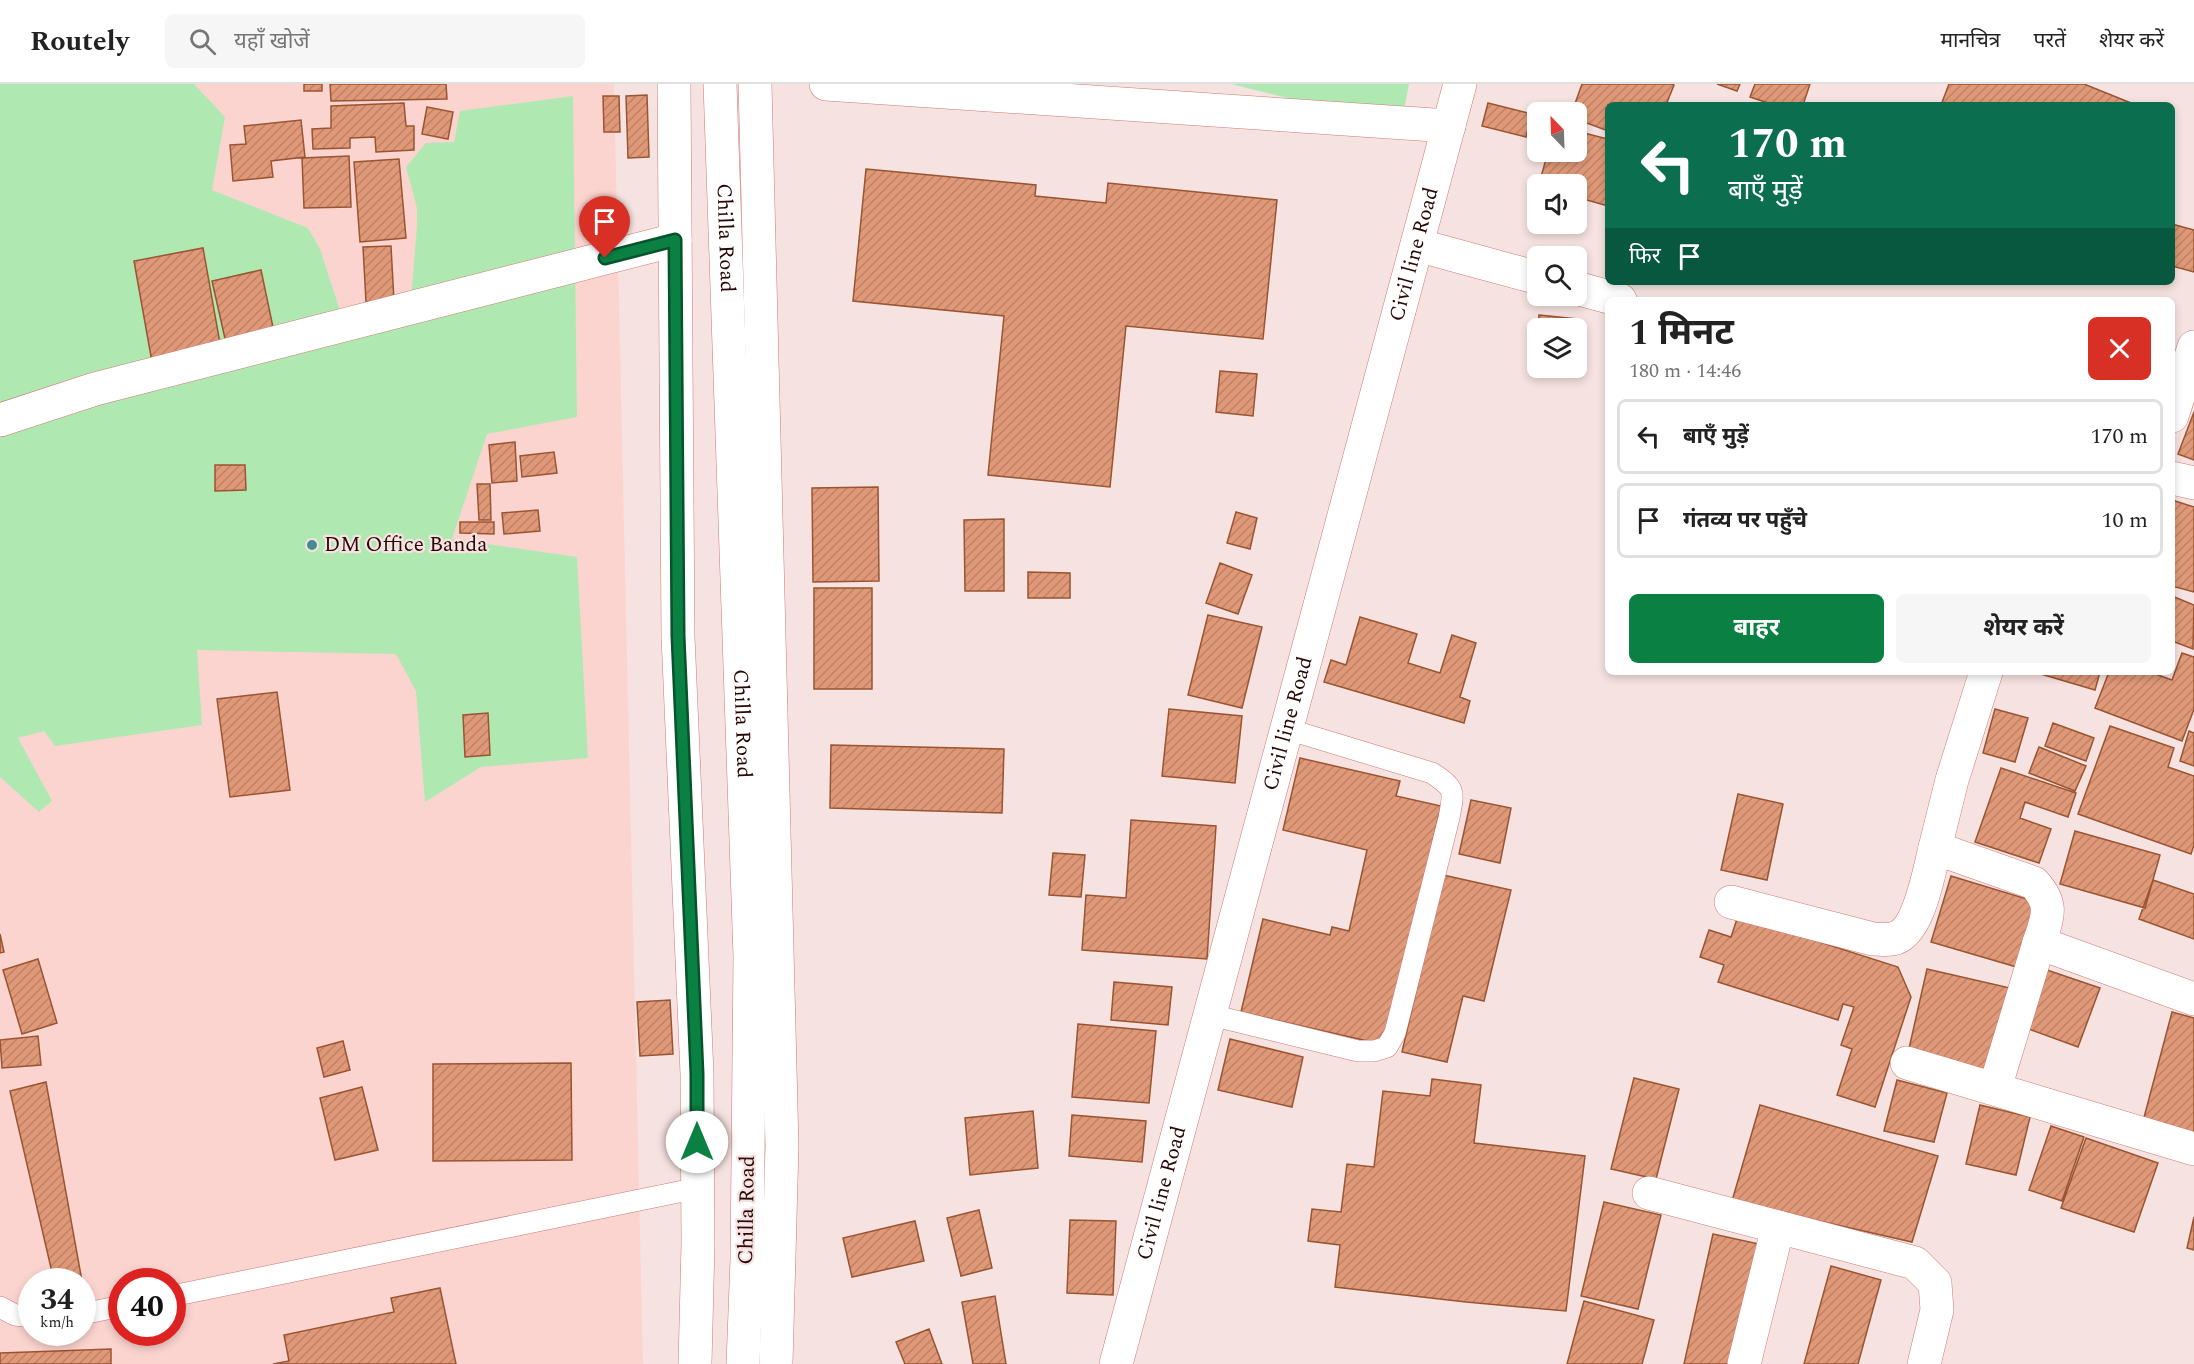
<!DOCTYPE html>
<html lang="hi">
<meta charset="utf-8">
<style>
body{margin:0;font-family:Spectral,"Noto Sans Devanagari",serif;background:#f6f6f6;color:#222;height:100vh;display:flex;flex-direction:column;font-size:22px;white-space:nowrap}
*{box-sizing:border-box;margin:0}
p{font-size:20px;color:#767676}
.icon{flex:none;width:33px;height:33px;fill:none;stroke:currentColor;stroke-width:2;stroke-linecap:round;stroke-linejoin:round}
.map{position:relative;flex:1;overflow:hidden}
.panel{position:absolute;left:1605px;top:213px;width:570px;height:378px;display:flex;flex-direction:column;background:#fff;border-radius:9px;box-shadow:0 3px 9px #0003}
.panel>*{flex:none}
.banner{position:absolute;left:1605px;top:18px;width:570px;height:183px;border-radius:9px;box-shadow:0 3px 9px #0003;background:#0b6e4f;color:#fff;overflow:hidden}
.needle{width:39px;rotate:337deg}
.tools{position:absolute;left:1527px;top:18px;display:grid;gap:12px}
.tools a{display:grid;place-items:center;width:60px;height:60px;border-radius:9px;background:#fff;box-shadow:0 3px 9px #0003;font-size:30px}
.speed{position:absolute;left:18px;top:1184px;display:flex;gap:12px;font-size:30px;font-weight:700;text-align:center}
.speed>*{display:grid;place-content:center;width:78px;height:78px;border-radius:50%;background:#fff;box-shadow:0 3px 9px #0003;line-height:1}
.speed small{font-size:15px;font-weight:400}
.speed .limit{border:9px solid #d22;background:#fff;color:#111}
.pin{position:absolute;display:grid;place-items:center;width:51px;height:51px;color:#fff;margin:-62px -26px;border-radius:50% 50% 50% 0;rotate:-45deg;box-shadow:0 0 6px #0007}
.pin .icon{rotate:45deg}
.me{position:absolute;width:66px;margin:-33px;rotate:0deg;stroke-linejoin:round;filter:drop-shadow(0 0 4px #0008)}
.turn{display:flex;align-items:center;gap:21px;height:126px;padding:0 24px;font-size:27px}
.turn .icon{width:78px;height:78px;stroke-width:2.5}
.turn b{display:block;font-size:42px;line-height:51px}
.then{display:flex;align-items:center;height:57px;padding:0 24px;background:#0003;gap:12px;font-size:22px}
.round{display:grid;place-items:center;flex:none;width:63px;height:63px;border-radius:9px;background:#f6f6f6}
.head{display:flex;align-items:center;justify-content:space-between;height:102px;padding:0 24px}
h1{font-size:36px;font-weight:700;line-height:45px}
.primary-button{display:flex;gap:12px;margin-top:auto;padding:12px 24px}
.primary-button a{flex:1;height:69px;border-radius:9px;background:#0b8043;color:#fff;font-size:24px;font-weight:700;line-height:69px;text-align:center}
.primary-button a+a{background:#f6f6f6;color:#222}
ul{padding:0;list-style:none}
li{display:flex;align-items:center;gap:18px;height:75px;margin:0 12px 9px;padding:0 12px;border:3px solid #e0e0e0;border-radius:9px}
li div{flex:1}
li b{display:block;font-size:22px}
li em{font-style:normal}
header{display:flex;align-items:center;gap:36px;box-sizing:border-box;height:84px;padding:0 30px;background:#fff;border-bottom:2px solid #e0e0e0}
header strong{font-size:28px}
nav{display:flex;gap:33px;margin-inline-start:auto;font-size:21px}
.search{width:420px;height:54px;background:#f6f6f6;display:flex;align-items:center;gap:15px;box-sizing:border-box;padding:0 21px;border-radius:9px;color:#767676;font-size:22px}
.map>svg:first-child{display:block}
.built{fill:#fcd4cf;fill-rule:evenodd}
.green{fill:#b0e8b2}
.building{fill:url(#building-hatch);stroke:#9a5431;stroke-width:1.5}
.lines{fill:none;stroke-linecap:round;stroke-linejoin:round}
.lane-casing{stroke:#cd7a73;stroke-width:22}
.street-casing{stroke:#cd7a73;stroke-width:34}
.secondary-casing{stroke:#cd7a73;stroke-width:34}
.lane{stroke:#fff;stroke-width:21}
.street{stroke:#fff;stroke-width:33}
.secondary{stroke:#fff;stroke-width:33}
.route-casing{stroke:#07532c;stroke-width:15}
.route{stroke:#0b8043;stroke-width:10}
.poi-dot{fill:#448b93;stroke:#f6e3e1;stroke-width:2}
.labels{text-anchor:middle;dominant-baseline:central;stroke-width:4.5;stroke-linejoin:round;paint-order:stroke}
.street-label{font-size:21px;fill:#280908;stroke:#f6e3e1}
.poi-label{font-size:21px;fill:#280908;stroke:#f6e3e1;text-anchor:start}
</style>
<header>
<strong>Routely</strong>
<div class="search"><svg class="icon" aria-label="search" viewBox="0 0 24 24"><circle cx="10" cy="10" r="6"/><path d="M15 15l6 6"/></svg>यहाँ खोजें</div>
<nav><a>मानचित्र</a><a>परतें</a><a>शेयर करें</a></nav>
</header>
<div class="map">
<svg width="2194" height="1280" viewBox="0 0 2194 1280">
<defs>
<pattern id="building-hatch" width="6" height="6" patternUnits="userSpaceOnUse" patternTransform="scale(1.5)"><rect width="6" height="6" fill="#e09978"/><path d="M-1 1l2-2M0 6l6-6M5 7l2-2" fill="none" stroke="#c08266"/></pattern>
</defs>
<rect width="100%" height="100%" fill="#f6e3e1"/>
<path class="built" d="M0,0H614L643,1280H0ZM32,1197H82V1248H32ZM122,1197H172V1248H122Z"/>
<path class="green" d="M0,0H194L225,33L212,106L308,144L320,165L345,242L409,241L417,141V124L406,83L426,59L454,58L460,27L573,12L577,333L487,350L452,455L577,473L588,674L481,683L425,718L416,607L396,570L197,566L202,641L55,662L44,647L18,654L52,717L39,728L0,693Z
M1231,0H1409L1401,42Z"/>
<path class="building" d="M304,0H322V7H304Z
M330,0H446L447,15L331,17Z
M1582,0H1672L1674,1L1666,21H1608V47L1576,35V28H1572Z
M1717,0H1740L1737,7Z
M1755,0H1810L1803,21H1774L1750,13Z
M1949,0H2084L2136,21H1941Z
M647,11L649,73L628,74L626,12Z
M603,12H619L620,48H604Z
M404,19L406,42H414V66L376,68L375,53L350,54V64L313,65L312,45L331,44V22Z
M1488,19L1532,30L1526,53L1482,42Z
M427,23L453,28L448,55L422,50Z
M301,36L305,73L271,77L273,93L233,97L230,61L246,60L244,42Z
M1576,47L1608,55V122L1576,113V100H1539L1548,68H1576Z
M349,72L351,123L304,124L302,74Z
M399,75L406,154L360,158L354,78Z
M866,85L1036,101L1035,112L1106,119L1108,99L1277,116L1263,255L1126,242L1110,403L988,391L1004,232L853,217Z
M2172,140L2194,146V188L2172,182Z
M391,162L394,217L366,218L363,163Z
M203,164L221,265L152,278L134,177Z
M261,186L274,248L226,259L212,197Z
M1539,231L1577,235L1576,244H1538V263H1535Z
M1220,287L1257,290L1253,332L1216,328Z
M2194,328V376L2178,370Z
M515,358L517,397L492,399L489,361Z
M554,368L557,389L522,393L520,372Z
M215,381H245L246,406L215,407Z
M477,400H490L491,436H479Z
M878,403L879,497L813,498L812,404Z
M2172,416L2194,423V508L2172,502Z
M538,426L540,447L504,450L502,429Z
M1236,428L1257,434L1250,465L1227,459Z
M1004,435V507H965L964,436Z
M460,438H494V450L460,449Z
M1220,479L1252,491L1238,530L1206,519Z
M1028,488L1070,489V514H1028Z
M814,504H872V605H814Z
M2172,512L2194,521L2193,565L2172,557Z
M1208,531L1262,543L1242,624L1188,611Z
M1360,533L1417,550L1408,579L1440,589L1452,551L1476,559L1460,613L1470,617L1464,639L1324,598L1331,576L1346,581Z
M2182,569L2194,573V625L2182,657L2095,624L2109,588H2156L2155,590L2172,596Z
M2034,588H2100L2095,606Z
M277,608L290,706L230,713L217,615Z
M1169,625L1242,632L1235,699L1162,692Z
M1995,625L2028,634L2015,678L1983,669Z
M488,629L490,671L465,673L463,631Z
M2053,639L2094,654L2086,677L2045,662Z
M2110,642L2174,664L2168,683L2194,692V761L2191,770L2078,730Z
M2189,647L2194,649V682L2180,677Z
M831,661L1004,665L1002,729L830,724Z
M2039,663L2086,682L2075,707L2029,689Z
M1300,674L1400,697L1396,712L1441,722L1385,961L1241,928L1263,835L1330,851L1332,843L1349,847L1367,766L1283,746Z
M2001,684L2076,709L2068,733L2025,718L2020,734L2051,745L2039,779L1975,758Z
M1738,710L1783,720L1767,796L1721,786Z
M1471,716L1511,724L1500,779L1459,770Z
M1131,736L1216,742L1207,875L1082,866L1086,811L1126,814Z
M2075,747L2160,771L2145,824L2060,800Z
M1053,769L1085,771L1081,813L1049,811Z
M1443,791L1511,806L1484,917L1463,912L1447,978L1402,968Z
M1951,792L2040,819L2020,884L1931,858Z
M2153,796L2194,810V855L2139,835Z
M1738,832L1898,883L1911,913L1875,1023L1837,1011L1852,965L1841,961L1854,923L1843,920L1838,936L1718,898L1724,881L1700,873L1709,846L1731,853Z
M0,850L4,868L0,869Z
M38,875L57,939L22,950L3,886Z
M1927,885L2010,904L1987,992L1908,969Z
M2044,885L2100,904L2078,963L2023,943Z
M1114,898L1172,903L1168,941L1111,936Z
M670,916L673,970L640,972L637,918Z
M2172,928L2194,934V1057L2142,1041Z
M1078,940L1156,947L1149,1019L1072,1013Z
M38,952L41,981L2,984L0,956Z
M1230,955L1303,973L1292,1023L1218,1006Z
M343,957L350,986L324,993L317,964Z
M571,979L572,1076L433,1077V980Z
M1634,994L1679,1005L1656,1095L1611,1085Z
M1432,995L1481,1001L1474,1059L1585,1072L1566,1227L1466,1218L1335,1203L1340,1161L1308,1157L1312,1125L1341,1128L1347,1080L1374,1083L1383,1007L1430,1012Z
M1897,996L1947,1009L1934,1058L1884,1047Z
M46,998L82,1197H54L10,1007Z
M362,1003L378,1066L335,1076L320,1014Z
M1760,1021L1938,1072L1912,1158L1732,1117Z
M1980,1021L2030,1033L2016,1091L1966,1080Z
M1033,1027L1038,1084L970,1091L965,1034Z
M1072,1031L1146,1037L1142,1078L1069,1072Z
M2051,1042L2084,1053L2062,1117L2029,1106Z
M2086,1054L2158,1079L2134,1148L2061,1124Z
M1604,1118L1661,1131L1638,1225L1581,1212Z
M979,1126L992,1184L961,1192L947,1134Z
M2194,1133V1166L2187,1164Z
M1070,1136L1116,1137L1113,1211L1067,1209Z
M915,1137L924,1177L852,1193L843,1154Z
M1713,1150L1759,1160L1732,1280H1684Z
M1831,1182L1881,1196L1858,1280H1804Z
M440,1204L456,1280H273L289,1277L284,1251L394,1228L391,1214Z
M995,1212L1006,1280H973L962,1218Z
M1584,1217L1654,1236L1642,1280H1567Z
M929,1245L942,1280H905L896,1258Z
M111,1265V1280H0V1269Z"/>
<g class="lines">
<g class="lane-casing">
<path id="lane" d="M1211,931L1358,967H1374L1387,963L1395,949L1449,734C1454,707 1456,705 1432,689L1287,645
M172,1212L698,1104
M0,1223L15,1231L32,1233
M82,1230L122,1222"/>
</g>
<g class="street-casing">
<g id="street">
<path d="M826,0L1449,42"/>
<path d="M1417,161L1538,194"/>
<path d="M1576,204L1620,216"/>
<path d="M2172,332L2194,263"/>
<path d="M0,336L95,305L675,156"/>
<path d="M2172,394L2194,399"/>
<path d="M1986,588L1952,696L1935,764L2034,799C2054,821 2048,832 2039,859L2194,915"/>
<path d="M1731,818L1873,855C1879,855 1886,856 1892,855C1919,851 1929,787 1935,764"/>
<path d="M1907,979L2194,1065"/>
<path d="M1995,1004L2039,859"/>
<path d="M1649,1109L1915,1179L1935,1199L1937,1226L1924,1280"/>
<path id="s1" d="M1116,1280L1460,0"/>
<path d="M1744,1280L1778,1143"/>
</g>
</g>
<g class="secondary-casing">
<g id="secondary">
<path d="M674,0L678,552L697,990L698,1160L695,1280"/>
<path id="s2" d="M720,0L750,873L747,1175L743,1280"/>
<path d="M755,0L782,1062L776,1280"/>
</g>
</g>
<use href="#lane" class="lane"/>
<use href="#street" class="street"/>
<use href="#secondary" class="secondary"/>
</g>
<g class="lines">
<g class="route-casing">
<path id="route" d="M605,174L675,156L678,552L697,990V1058"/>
</g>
<use href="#route" class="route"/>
</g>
<circle class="poi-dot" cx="312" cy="461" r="6"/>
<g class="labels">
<g class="street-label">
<text stroke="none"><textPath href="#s2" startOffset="154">Chilla Road</textPath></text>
<text stroke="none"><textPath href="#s1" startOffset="1149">Civil line Road</textPath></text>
<text stroke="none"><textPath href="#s2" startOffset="640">Chilla Road</textPath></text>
<text stroke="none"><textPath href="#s1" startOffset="663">Civil line Road</textPath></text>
<text stroke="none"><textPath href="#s1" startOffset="177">Civil line Road</textPath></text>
<text transform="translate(747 1126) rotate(-89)">Chilla Road</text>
</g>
<g class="poi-label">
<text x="324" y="461">DM Office Banda</text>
</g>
</g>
</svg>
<div class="tools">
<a><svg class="needle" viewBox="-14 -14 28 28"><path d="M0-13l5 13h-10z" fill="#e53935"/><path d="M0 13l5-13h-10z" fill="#767676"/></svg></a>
<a><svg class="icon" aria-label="sound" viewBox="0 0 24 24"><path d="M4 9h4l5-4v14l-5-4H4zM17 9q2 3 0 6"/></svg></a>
<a><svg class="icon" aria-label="search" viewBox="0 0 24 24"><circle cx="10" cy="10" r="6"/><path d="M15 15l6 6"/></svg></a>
<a><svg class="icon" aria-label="layers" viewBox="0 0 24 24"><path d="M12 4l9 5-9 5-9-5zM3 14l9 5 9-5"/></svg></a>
</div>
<div class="speed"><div>34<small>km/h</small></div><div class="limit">40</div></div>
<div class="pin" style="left:605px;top:174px;background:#d93025"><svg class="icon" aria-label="arrive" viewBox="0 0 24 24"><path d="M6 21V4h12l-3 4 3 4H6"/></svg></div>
<svg class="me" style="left:697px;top:1058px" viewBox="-20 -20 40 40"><circle r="19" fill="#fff"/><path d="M0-13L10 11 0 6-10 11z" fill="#0b8043"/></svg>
<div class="banner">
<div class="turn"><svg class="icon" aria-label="left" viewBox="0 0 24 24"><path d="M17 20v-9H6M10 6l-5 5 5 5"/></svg><div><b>170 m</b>बाएँ मुड़ें</div></div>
<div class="then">फिर<svg class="icon" aria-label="arrive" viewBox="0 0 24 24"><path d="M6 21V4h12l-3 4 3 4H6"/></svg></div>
</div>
<section class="panel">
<div class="head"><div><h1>1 मिनट</h1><p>180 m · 14:46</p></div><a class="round" style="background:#d93025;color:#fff"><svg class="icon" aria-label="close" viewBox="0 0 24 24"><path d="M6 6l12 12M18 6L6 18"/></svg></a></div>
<ul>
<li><svg class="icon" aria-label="left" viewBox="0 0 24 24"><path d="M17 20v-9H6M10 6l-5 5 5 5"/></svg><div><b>बाएँ मुड़ें</b></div><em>170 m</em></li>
<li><svg class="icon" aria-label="arrive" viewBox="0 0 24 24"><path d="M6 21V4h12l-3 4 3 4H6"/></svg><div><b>गंतव्य पर पहुँचे</b></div><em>10 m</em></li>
</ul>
<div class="primary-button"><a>बाहर</a><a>शेयर करें</a></div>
</section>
</div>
